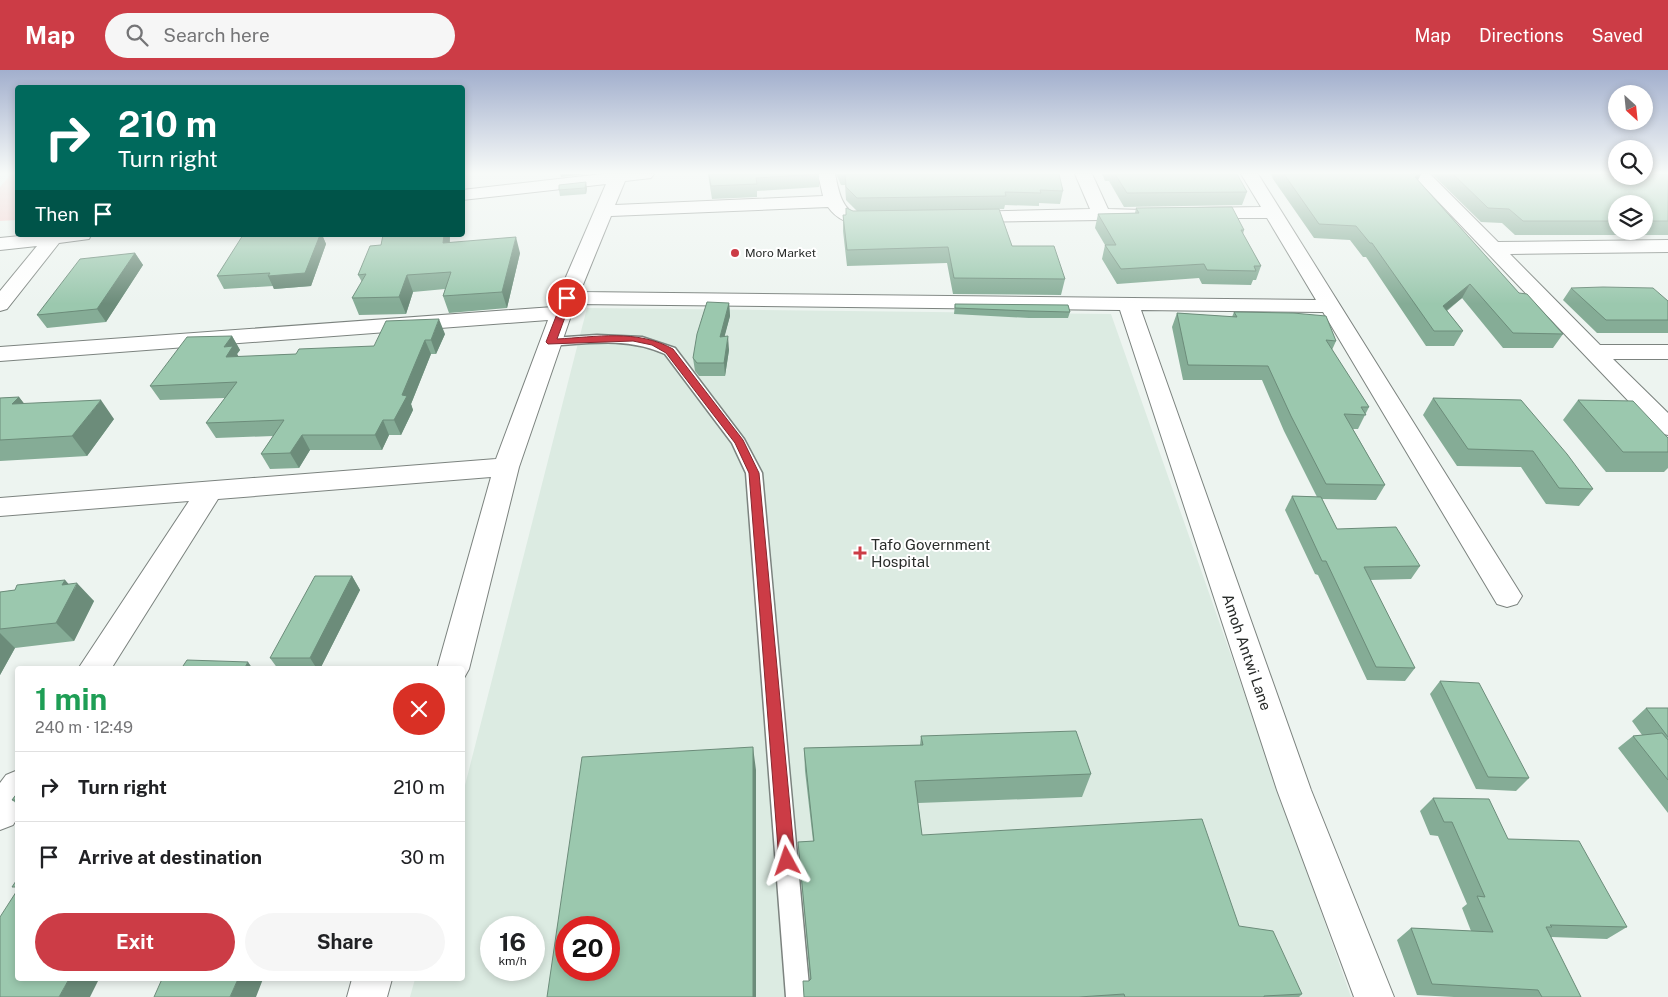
<!DOCTYPE html>
<meta charset="utf-8">
<style>
body{margin:0;font-family:"Public Sans",sans-serif;background:#f6f6f6;color:#202124;height:100vh;display:flex;flex-direction:column;font-size:19px;white-space:nowrap}
*{box-sizing:border-box;margin:0}
p{font-size:16px;color:#757577}
.icon{flex:none;width:28px;height:28px;fill:none;stroke:currentColor;stroke-width:2;stroke-linecap:round;stroke-linejoin:round}
.map{position:relative;flex:1;overflow:hidden}
.details{position:absolute;left:15px;top:596px;width:450px;height:315px;display:flex;flex-direction:column;background:#fff;border-radius:5px;box-shadow:0 2px 8px #0003}
.details>*{flex:none}
.hud{position:absolute;left:15px;top:15px;width:450px;height:152px;border-radius:5px;box-shadow:0 2px 8px #0003;background:#00695c;color:#fff;overflow:hidden}
.needle{width:32px;rotate:153deg}
.controls{position:absolute;left:1608px;top:15px;display:grid;gap:10px}
.controls a{display:grid;place-items:center;width:45px;height:45px;border-radius:50%;background:#fff;box-shadow:0 2px 8px #0003;font-size:25px}
.speed{position:absolute;left:480px;top:846px;display:flex;gap:10px;font-size:25px;font-weight:700;text-align:center}
.speed>*{display:grid;place-content:center;width:65px;height:65px;border-radius:50%;background:#fff;box-shadow:0 2px 8px #0003;line-height:1}
.speed small{font-size:12px;font-weight:400}
.speed .limit{border:8px solid #d22;background:#fff;color:#111}
.pin{position:absolute;display:grid;place-items:center;width:42px;height:42px;color:#fff;margin:-21px;border:2px solid #fff;border-radius:50%;box-shadow:0 1px 5px #0007}
.me{position:absolute;width:55px;margin:-28px;rotate:355deg;stroke-linejoin:round;filter:drop-shadow(0 0 4px #0008)}
.turn{display:flex;align-items:center;gap:18px;height:105px;padding:0 20px;font-size:22px}
.turn .icon{width:65px;height:65px;stroke-width:2.5}
.turn b{display:block;font-size:35px;line-height:42px}
.then{display:flex;align-items:center;height:48px;padding:0 20px;background:#0003;gap:10px;font-size:19px}
.round{display:grid;place-items:center;flex:none;width:52px;height:52px;border-radius:26px;background:#f6f6f6}
.summary{display:flex;align-items:center;justify-content:space-between;height:85px;padding:0 20px}
h1{font-size:30px;font-weight:700;line-height:38px;color:#1e9e55}
.action{display:flex;gap:10px;margin-top:auto;padding:10px 20px}
.action a{flex:1;height:58px;border-radius:30px;background:#cc3c46;color:#fff;font-size:20px;font-weight:700;line-height:58px;text-align:center}
.action a+a{background:#f6f6f6;color:#202124}
ul{padding:0;list-style:none}
li{display:flex;align-items:center;gap:15px;height:70px;padding:0 20px;border-top:1px solid #e0e0e0}
li div{flex:1}
li b{display:block;font-size:19px}
li em{font-style:normal}
header{display:flex;align-items:center;gap:30px;box-sizing:border-box;height:70px;padding:0 25px;background:#cc3c46;color:#fff}
header strong{font-size:24px}
nav{display:flex;gap:28px;margin-inline-start:auto;font-size:18px}
.search{width:350px;height:45px;background:#f6f6f6;display:flex;align-items:center;gap:12px;box-sizing:border-box;padding:0 18px;border-radius:28px;color:#757577;font-size:19px}
.map>svg:first-child{display:block}
.built{fill:#dcebe2;fill-rule:evenodd}
.green{fill:#f6cecc}
.lines{fill:none;stroke-linecap:round;stroke-linejoin:round}
.lane-casing{stroke:#7c837f;stroke-width:3}
.street-casing{stroke:#7c837f;stroke-width:2}
.lane{fill:#fff;fill-rule:evenodd}
.street{fill:#fff;fill-rule:evenodd}
.wall{fill:#85ac96;fill-rule:evenodd}
.shaded-wall{fill:#6c8c7a}
.building{fill:#9bc8ae;stroke:#6c8c7a;fill-rule:evenodd}
.route{fill:#cc3c46;stroke:#85272e}
.poi-dot{fill:#cc3c46;stroke:#fff;stroke-width:2}
.labels{text-anchor:middle;dominant-baseline:central;stroke-width:4;stroke-linejoin:round;paint-order:stroke}
.far-poi-label{font-size:12px;fill:#292c2a;stroke:#fff;text-anchor:start}
.poi-label{font-size:15px;fill:#292c2a;stroke:#fff;text-anchor:start}
.street-label{font-size:15px;fill:#292c2a;stroke:#fff}
</style>
<header>
<strong>Map</strong>
<div class="search"><svg class="icon" aria-label="search" viewBox="0 0 24 24"><circle cx="10" cy="10" r="6"/><path d="M15 15l6 6"/></svg>Search here</div>
<nav><a>Map</a><a>Directions</a><a>Saved</a></nav>
</header>
<div class="map">
<svg width="1668" height="927" viewBox="0 0 1668 927">
<rect width="100%" height="100%" fill="#edf4f0"/>
<path class="built" d="M587,238L1111,244L1351,927H410L415,909H462L463,723ZM491,858H534V900H491ZM566,858H609V900H566Z"/>
<path class="green" d="M11,104H17V150L0,151V117Z"/>
<g class="lines">
<g class="lane-casing">
<path id="lane" d="M597,265L642,267L675,278L744,369L762,403L810,927H786L746,403L732,373L665,284C628,267 590,273 551,276L545,272L551,268Z"/>
</g>
<g class="street-casing">
<path id="street" d="M602,104H654L651,108L625,111L615,135L823,126L818,104H835C838,117 841,140 857,144C867,146 878,141 888,144L891,148L888,152C866,157 842,157 828,137L611,146L580,222L1316,230L1267,148H1197L1191,147L1188,143L1191,139L1197,138L1261,137L1241,104H1258L1522,526L1517,534L1507,537L1497,534L1323,242L1141,240L1311,720L1394,927H1354L1277,720L1120,240L575,234L519,397L469,599L464,608L462,609V599H437L491,407L218,429L111,599H78L189,431L0,446V428L496,389L548,250L0,291V277L553,237L606,114L462,130V120Z
M1075,104H1092L1108,139L1143,140L1146,144L1143,148L1101,150L965,152L959,151L956,147L959,143L965,142L1090,139Z
M1412,104H1430L1498,172L1668,170V182L1510,184L1600,275H1668V289H1613L1668,343V365L1659,363Z
M30,165H91L89,169L59,173L7,239L0,241V221L37,176L0,180V168Z
M18,700V747L13,755L0,760V713L6,705Z
M352,909H392L387,927H347Z"/>
</g>
<use href="#lane" class="lane"/>
<use href="#street" class="street"/>
</g>
<path class="wall" d="M708,104H819V117L757,121V127L712,129Z
M836,104H1059L1063,121L1060,134L1039,133V136L1005,135L1004,139H999L1012,176L1065,209L1061,225L953,224L947,193L847,196L843,161V145H846L853,141H857L846,130L845,115H841Z
M1102,104H1237L1247,122L1242,135L1124,137L1109,111H1105Z
M1271,104H1421L1418,110L1519,223L1563,264L1553,278H1503L1462,228L1447,241L1463,261L1454,276H1426L1366,187H1363L1350,170L1314,168L1273,109Z
M1432,104H1668V165H1515L1502,153L1481,152ZM1616,134H1644V161H1616Z
M587,118L586,124L560,126L559,120Z
M1136,138L1244,160L1243,164L1261,196L1256,210H1253L1251,215L1202,214L1199,208L1117,214L1102,189L1105,175L1095,158L1098,144L1135,143Z
M383,165H450V172L520,183L507,238L449,243L443,226L445,219L413,222L406,244L359,245L352,228L362,212L358,205L381,175Z
M323,167L326,174L311,216L274,219L273,216L224,219L217,206Z
M135,183L143,195L106,252L47,258L37,245Z
M1571,218L1668,231V263H1597L1563,230Z
M729,233L730,246L724,267L729,280L725,306H699L695,301L693,288Z
M955,234L1070,242L1068,248H1029L954,244Z
M1234,242L1336,271L1332,280L1369,337L1358,359H1353L1385,415L1376,430L1322,429L1337,459L1420,496L1411,509L1370,510L1415,598L1405,611L1367,610L1318,505L1315,504L1285,440L1292,426L1317,427L1284,361L1262,310H1183L1172,257L1177,243L1232,247Z
M445,264L436,284H431L411,334L413,340L401,365H389L382,380H310L299,398L270,399L261,384L273,366L216,368L206,353L225,328L160,330L150,316L232,266L240,280L237,284L239,287L296,284L374,276Z
M19,327L24,334L114,349L87,386L0,391V328Z
M1433,328L1521,330L1593,419L1579,436L1546,434L1521,397L1457,396L1423,345Z
M1578,330L1668,368V398L1664,402H1606L1563,350Z
M352,506L360,520L320,599H278L270,588Z
M65,510L68,514L94,531L74,571L15,578L0,605V522L15,520Z
M1440,611L1529,708L1516,721L1476,719L1430,624Z
M1646,638H1668V743L1618,678L1633,666L1642,665L1632,651Z
M921,666L1091,704L1082,727L918,733L922,765L1239,856L1302,924L1299,927H804L809,911L810,910L798,772L813,771L805,701L804,678L920,675Z
M18,722V735L12,730Z
M1433,728L1508,769L1627,857L1607,869L1551,867L1581,927H1454L1417,925L1397,870L1411,858L1471,861L1462,838L1467,834L1438,766L1430,765L1420,741Z"/>
<path class="shaded-wall" d="M560,104H587L561,107Z
M1418,104H1421L1417,112L1415,107Z
M586,112L587,118L586,124L585,118Z
M316,165H324L323,167L326,174L311,216L274,219L268,206Z
M444,165H450V166L448,189L443,173Z
M516,167L520,183L507,238L502,222Z
M135,183L143,195L106,252L97,239Z
M407,205L413,222L406,244L399,227Z
M1470,214L1462,228L1434,250L1443,236Z
M729,233L730,246L721,280L720,267Z
M439,249L445,264L436,284L431,270Z
M232,266L240,280L237,284L241,291L226,287L224,277Z
M728,266L729,280L725,306L724,293Z
M425,270L431,284L411,334L413,340L401,365L394,350L402,325Z
M19,327L34,346L12,334Z
M101,330L114,349L87,386L72,366Z
M383,350L389,365L382,380L375,365Z
M302,365L310,380L299,398L290,383Z
M352,506L360,520L320,599H317L310,588Z
M65,510L74,520L77,513L94,531L74,571L56,553L62,515Z
M0,563L15,578L0,605Z
M248,592L253,599H244Z
M753,677L756,700V927H753Z
M69,909H99L90,927H59Z
M238,909H263L256,927H230Z"/>
<path class="building" d="M709,104H819L756,108L757,114L711,116Z
M845,104H1059L1063,121L1040,120L1041,123L1005,122L1006,126L857,128L846,117Z
M1115,104H1237L1247,122L1127,123Z
M1284,104H1418L1415,107L1519,223L1527,224L1563,264L1513,263L1470,214L1443,236L1463,261H1434L1372,173H1370L1356,156L1319,154Z
M1453,104H1616V106H1644V104H1668V151H1644V134H1616V151H1523L1509,139L1488,138Z
M586,112L585,118L559,120V115Z
M1232,137L1244,160H1241L1261,196H1254L1256,201L1207,200L1204,194L1121,199L1105,175H1116L1098,144L1139,143L1136,138Z
M846,138L853,141L999,139L1012,176H1054L1065,209L954,208L948,177L847,180L843,145H846Z
M243,165H320L305,203L268,206L270,203L217,206Z
M383,165H444L443,173L516,167L502,222L443,226L451,202L407,205L399,227L352,228L366,204L358,205L370,176L381,175Z
M135,183L97,239L37,245L80,189Z
M1603,217L1653,218L1668,231V250H1606L1571,218Z
M707,232L729,233L720,267L728,266L724,293H697L693,288L697,264Z
M955,234L1068,235L1070,242L1030,241L955,238Z
M1234,242L1293,243L1326,246L1336,271L1326,270L1369,337H1361L1366,345L1344,344L1385,415L1326,414L1291,346L1268,296L1188,295L1177,243L1237,247Z
M439,249L431,270H425L402,325L407,326L394,350H383L375,365H302L290,383L261,384L284,350L206,353L237,312L150,316L187,267L232,266L224,277L233,276L226,287L296,284L299,279L374,276L386,251Z
M19,327L12,334L101,330L72,366L0,370V328Z
M1433,328L1521,330L1567,384L1593,419L1559,418L1533,381L1468,379Z
M1578,330L1633,331L1668,368V382H1623Z
M1292,426L1321,427L1337,459L1396,457L1420,496L1364,497L1415,598L1376,597L1326,491H1322Z
M315,506H352L310,588H270Z
M65,510L62,515L77,513L56,553L0,559V522L15,520L17,515Z
M187,590L248,592L244,599H181Z
M1440,611L1479,613L1529,708L1488,707Z
M1646,638H1668V667Z
M1076,661L1091,704L915,711L922,765L1202,749L1239,856L1273,861L1302,924L1264,926V927H1125L1124,924L1079,927H804L803,911H809L811,909L798,772L814,771L804,678L923,675L921,666Z
M1662,663L1668,670V710L1633,666Z
M753,677V927H547L582,687ZM566,858H609V900H566Z
M18,722V730H12Z
M1433,728L1489,729L1508,769L1579,771L1627,857L1550,855L1552,857H1546L1581,927H1542L1538,920L1432,914L1411,858L1493,862L1477,826L1485,827L1452,752H1444Z
M18,808V817H12Z
M18,819V909H69L59,927H0V847Z
M162,909H238L230,927H154Z"/>
<linearGradient id="sky" x2="0" y2="1"><stop stop-color="#a2afcd"/><stop offset="0.44" stop-color="#f7faf8"/><stop offset="1" stop-color="#f7faf8" stop-opacity="0"/></linearGradient>
<rect width="1668" height="234" fill="url(#sky)"/>
<path class="route" d="M564,226L572,228L557,269C596,267 637,259 673,279L743,370L759,403L795,791L792,796L787,799L781,796L779,791L749,403L735,373L666,283L652,275L633,271L548,274L546,272Z"/>
<g class="poi-dot">
<circle cx="735" cy="183" r="5"/>
<path d="M857.5 475.5h5v5h5v5h-5v5h-5v-5h-5v-5h5z"/>
</g>
<g class="labels">
<g class="far-poi-label">
<text x="745" y="183">Moro Market</text>
</g>
<g class="poi-label">
<text x="871" y="474">Tafo Government<tspan x="871" dy="17">Hospital</tspan></text>
</g>
<g class="street-label">
<text transform="translate(1247 582) rotate(71)">Amoh Antwi Lane</text>
</g>
</g>
</svg>
<div class="controls">
<a><svg class="needle" viewBox="-14 -14 28 28"><path d="M0-13l5 13h-10z" fill="#e53935"/><path d="M0 13l5-13h-10z" fill="#757577"/></svg></a>
<a><svg class="icon" aria-label="search" viewBox="0 0 24 24"><circle cx="10" cy="10" r="6"/><path d="M15 15l6 6"/></svg></a>
<a><svg class="icon" aria-label="layers" viewBox="0 0 24 24"><path d="M12 4l9 5-9 5-9-5zM3 14l9 5 9-5"/></svg></a>
</div>
<div class="speed"><div>16<small>km/h</small></div><div class="limit">20</div></div>
<div class="pin" style="left:567px;top:228px;background:#d93025"><svg class="icon" aria-label="arrive" viewBox="0 0 24 24"><path d="M6 21V4h12l-3 4 3 4H6"/></svg></div>
<svg class="me" style="left:787px;top:791px" viewBox="-20 -20 40 40"><path d="M0-17L14 15 0 8-14 15z" fill="#cc3c46" stroke="#fff" stroke-width="4"/></svg>
<div class="hud">
<div class="turn"><svg class="icon" aria-label="right" viewBox="0 0 24 24"><path d="M7 20v-9h11M14 6l5 5-5 5"/></svg><div><b>210 m</b>Turn right</div></div>
<div class="then">Then<svg class="icon" aria-label="arrive" viewBox="0 0 24 24"><path d="M6 21V4h12l-3 4 3 4H6"/></svg></div>
</div>
<section class="details">
<div class="summary"><div><h1>1 min</h1><p>240 m · 12:49</p></div><a class="round" style="background:#d93025;color:#fff"><svg class="icon" aria-label="close" viewBox="0 0 24 24"><path d="M6 6l12 12M18 6L6 18"/></svg></a></div>
<ul>
<li><svg class="icon" aria-label="right" viewBox="0 0 24 24"><path d="M7 20v-9h11M14 6l5 5-5 5"/></svg><div><b>Turn right</b></div><em>210 m</em></li>
<li><svg class="icon" aria-label="arrive" viewBox="0 0 24 24"><path d="M6 21V4h12l-3 4 3 4H6"/></svg><div><b>Arrive at destination</b></div><em>30 m</em></li>
</ul>
<div class="action"><a>Exit</a><a>Share</a></div>
</section>
</div>
